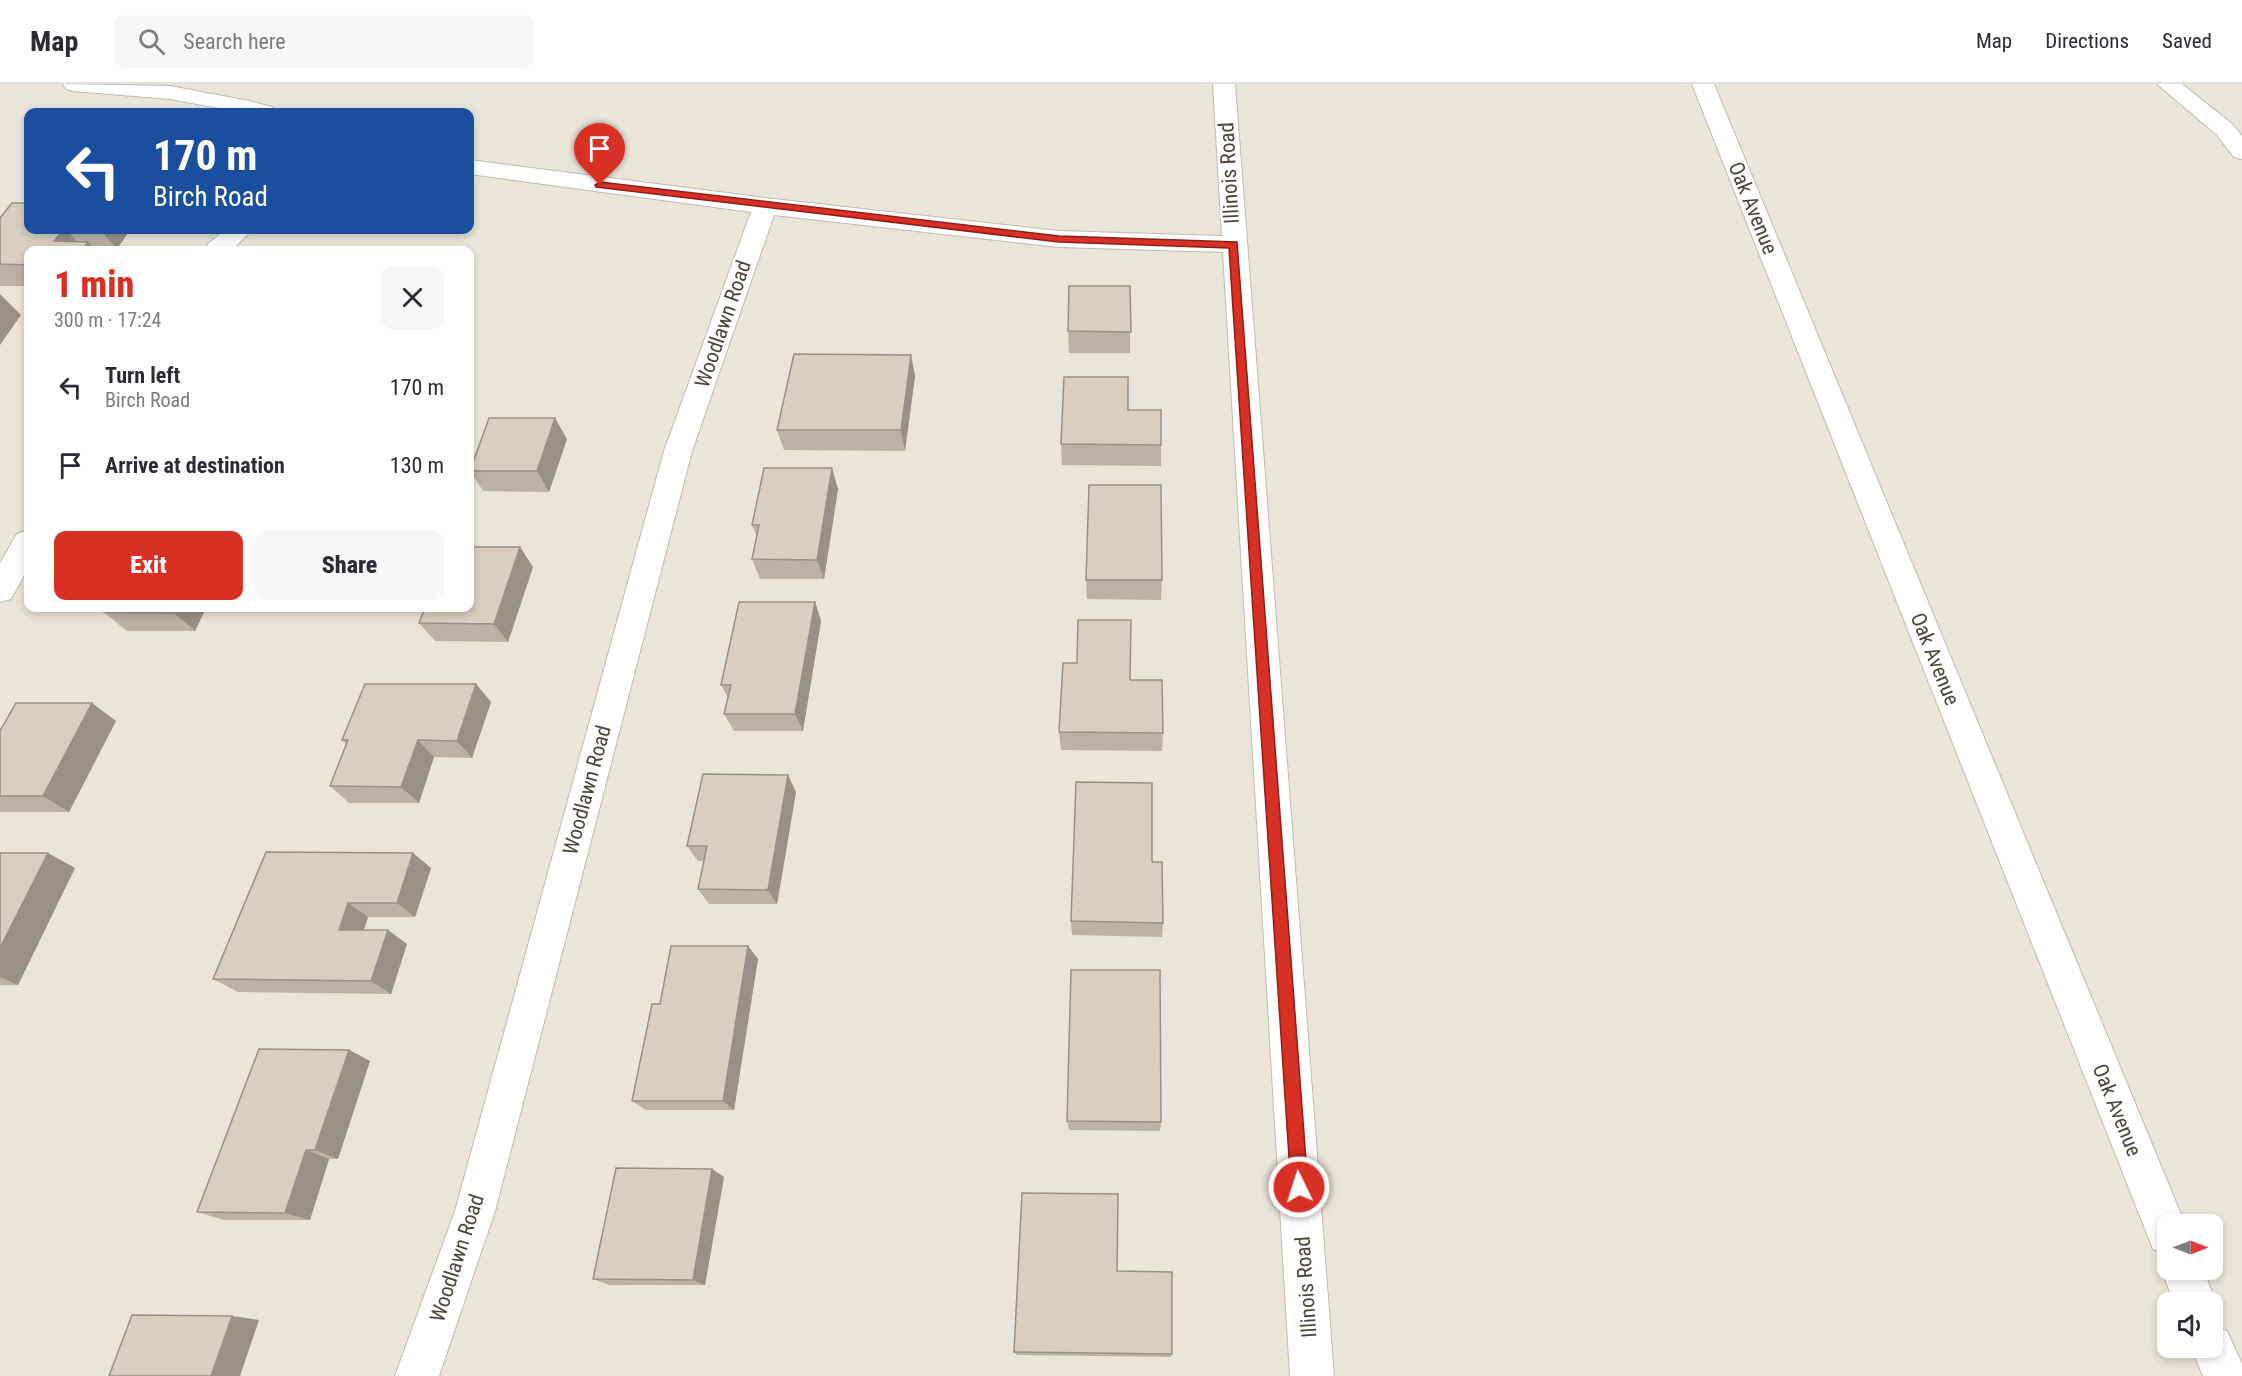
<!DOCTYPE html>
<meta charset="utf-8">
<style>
body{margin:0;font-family:"Roboto Condensed",sans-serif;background:#f7f7f7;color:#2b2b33;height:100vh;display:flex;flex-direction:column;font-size:22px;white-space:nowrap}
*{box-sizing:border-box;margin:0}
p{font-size:20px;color:#7c7c81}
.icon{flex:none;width:33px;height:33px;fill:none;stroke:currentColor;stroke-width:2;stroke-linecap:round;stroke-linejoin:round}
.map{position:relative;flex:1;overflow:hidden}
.drawer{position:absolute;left:24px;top:162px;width:450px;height:366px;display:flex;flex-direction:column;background:#fff;border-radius:12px;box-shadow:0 3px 9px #0003}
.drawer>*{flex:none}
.hud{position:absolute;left:24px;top:24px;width:450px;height:126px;border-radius:12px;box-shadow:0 3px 9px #0003;background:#1a4fa0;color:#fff;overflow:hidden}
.needle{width:39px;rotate:90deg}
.buttons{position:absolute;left:2157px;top:1130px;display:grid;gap:12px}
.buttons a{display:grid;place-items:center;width:66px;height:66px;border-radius:12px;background:#fff;box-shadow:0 3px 9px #0003;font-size:30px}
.pin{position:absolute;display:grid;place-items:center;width:51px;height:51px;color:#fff;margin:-62px -26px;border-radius:50% 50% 50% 0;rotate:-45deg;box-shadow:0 0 6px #0007}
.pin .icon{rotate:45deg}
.me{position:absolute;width:66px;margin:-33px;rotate:356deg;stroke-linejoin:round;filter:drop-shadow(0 0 4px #0008)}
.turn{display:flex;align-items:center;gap:21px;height:126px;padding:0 30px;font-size:27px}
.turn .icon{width:78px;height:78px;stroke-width:2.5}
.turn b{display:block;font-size:42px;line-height:51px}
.round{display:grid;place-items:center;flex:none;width:63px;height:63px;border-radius:12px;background:#f7f7f7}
.headline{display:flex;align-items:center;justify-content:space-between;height:102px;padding:0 30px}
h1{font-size:36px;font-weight:800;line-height:45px;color:#d93025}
.action{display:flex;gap:12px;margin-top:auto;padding:12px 30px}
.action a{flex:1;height:69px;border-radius:12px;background:#d93025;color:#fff;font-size:24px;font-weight:800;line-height:69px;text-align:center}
.action a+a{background:#f7f7f7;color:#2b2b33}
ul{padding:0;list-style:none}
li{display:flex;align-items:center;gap:18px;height:78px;padding:0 30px}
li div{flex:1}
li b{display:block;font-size:22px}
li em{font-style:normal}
header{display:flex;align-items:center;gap:36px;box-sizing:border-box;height:84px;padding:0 30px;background:#fff;border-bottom:2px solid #e1e1e2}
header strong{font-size:28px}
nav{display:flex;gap:33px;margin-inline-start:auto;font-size:21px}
.search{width:420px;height:54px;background:#f7f7f7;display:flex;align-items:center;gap:15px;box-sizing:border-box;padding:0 21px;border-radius:12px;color:#7c7c81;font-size:22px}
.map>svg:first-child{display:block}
.residential{fill:#eae5da;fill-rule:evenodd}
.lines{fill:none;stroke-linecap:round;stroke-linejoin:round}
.minor-casing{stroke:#c2bbae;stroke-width:2}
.minor{fill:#fff;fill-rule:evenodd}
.wall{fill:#bab2a6}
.shaded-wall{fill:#979187}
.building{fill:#d8cfc1;stroke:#979187;stroke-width:1.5}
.route{fill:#d93025;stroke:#8d1f18;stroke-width:1.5}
.labels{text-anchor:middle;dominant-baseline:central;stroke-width:4.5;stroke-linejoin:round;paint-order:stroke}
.street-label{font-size:21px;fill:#4b4439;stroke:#fff}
</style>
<header>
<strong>Map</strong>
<div class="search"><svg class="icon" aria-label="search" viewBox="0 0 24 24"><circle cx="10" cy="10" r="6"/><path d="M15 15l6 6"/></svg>Search here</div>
<nav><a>Map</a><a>Directions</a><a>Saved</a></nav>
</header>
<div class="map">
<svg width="2242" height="1292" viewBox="0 0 2242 1292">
<rect width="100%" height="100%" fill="#f6f3ec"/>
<path class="residential" d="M0,0H2242V1292H0ZM28,28H470V146H28ZM28,166H470V524H28ZM2168,1140H2212V1185H2168ZM2168,1218H2212V1263H2168Z"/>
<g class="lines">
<g class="minor-casing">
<path id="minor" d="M63,0L170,2L249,17L272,23L275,28H240L170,15L74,7L66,5Z
M1213,0H1235L1334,1292H1290L1223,168L1059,163L774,131L692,367L495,1127L439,1292H395L455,1127L664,367L751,128L470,90V76L765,114L1059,147L1222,152Z
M1692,0H1714L2185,1140H2168V1185H2203L2216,1218L2212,1227V1218H2174L2161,1185L2167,1170L2153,1165L2147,1150Z
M2157,0H2182L2232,40L2242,52V75L2234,73L2216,50Z
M225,146H252L232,166H205L208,160Z
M28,446V484L11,515L0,518V479L17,450Z
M2212,1241L2227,1247L2242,1280V1292H2203L2191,1263H2212Z"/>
</g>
<use href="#minor" class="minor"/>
</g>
<path class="wall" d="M0,134L28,146H130L117,165H95L96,166H28V202H0Z
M1130,202V269H1069L1068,247Z
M915,292L905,367L784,366L777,346Z
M1128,326L1161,361V382L1062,381L1061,360Z
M567,355L549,408L483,407L470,387V386Z
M838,405L824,495H760L752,475L757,453L752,441Z
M520,463L533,483L508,558L435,557L419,539Z
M1086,496H1162L1161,516L1087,515Z
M815,518L821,537L803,647H734L724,630L728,614L721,601Z
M106,524H206L195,547H127L104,528Z
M1130,596L1163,649L1162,667L1061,666L1059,648Z
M476,600L491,618L472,674L434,673L419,719H349L330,702L346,660L342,656Z
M116,637L69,728H0V647Z
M796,708L777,820H709L698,805L704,777H698L687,762Z
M266,768L431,784L415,833H368L364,846L407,860L391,910L238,908L213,895Z
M0,769L75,784L18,901H0Z
M1152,778L1163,839L1162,853L1072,851L1071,837Z
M748,862L758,875L734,1026H646L632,1017Z
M349,966L370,977L338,1075H329L310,1136H224L197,1128Z
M1067,1037L1161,1038L1160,1047L1069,1046Z
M724,1093L705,1201H609L593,1195Z
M1117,1187L1172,1270L1171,1273L1017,1271L1014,1268Z"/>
<path class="shaded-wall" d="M63,146H67L83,165L88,158L96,166H62L54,157Z
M100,146H130L117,165Z
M0,210L21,231L0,261Z
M911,271L915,292L905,367L901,346Z
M555,334L567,355L549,408L537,387Z
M832,384L838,405L824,495L817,476Z
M520,463L533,483L508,558L494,540Z
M815,518L821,537L803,647L795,630Z
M176,524H206L195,547L174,529Z
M476,600L491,618L472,674L457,657Z
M92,619L116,637L69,728L43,712Z
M418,656L434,673L419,719L401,703Z
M788,691L796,708L777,820L768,806Z
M48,769L75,784L18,901L0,893V864Z
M413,769L431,784L415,833L397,819Z
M348,819L368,833L359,860L339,846Z
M388,846L407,860L391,910L371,897Z
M748,862L758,875L734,1026L723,1017Z
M349,966L370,977L338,1075L315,1066Z
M306,1066L329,1075L310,1136L285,1129Z
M712,1085L724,1093L705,1201L693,1196Z
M232,1232L259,1236L240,1292H211Z"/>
<path class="building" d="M12,119H28V146H63L54,157L88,158L82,166H28V181L0,180V134Z
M1069,202H1130L1131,248L1068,247Z
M794,270L911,271L901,346H777Z
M1064,293H1128V326H1161V361L1061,360Z
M489,334H555L537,387H470Z
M764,384H832L817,476L752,475L759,441H752Z
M1089,401H1161L1162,496H1086Z
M470,463H520L494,540L419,539L425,524H470Z
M739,518H815L795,630H724L731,601H721Z
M106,524H176L174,529L104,528Z
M1078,536H1131L1130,596H1162L1163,649L1059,648L1063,579H1077Z
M365,600H476L457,657L418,656L401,703L330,702L348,656H342Z
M16,619H92L43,712H0V647Z
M703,690L788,691L768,806L698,805L707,762H687Z
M1076,698L1152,699V778H1162L1163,839L1071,837Z
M266,768L413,769L397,819H348L339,846H388L371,897L213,895Z
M0,769H48L0,864Z
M671,862H748L723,1017H632L652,920H660Z
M1071,886H1160L1161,1038L1067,1037Z
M259,965L349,966L315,1066H306L285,1129L197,1128Z
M616,1084L712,1085L693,1196L593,1195Z
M1022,1109L1118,1110L1117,1187L1172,1188V1270L1014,1268Z
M132,1231L232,1232L211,1292H109Z"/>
<path class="route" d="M600,98L1059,152L1237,158L1308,1103L1305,1109L1299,1112L1293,1109L1291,1103L1229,164L1059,158L596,103L595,101Z"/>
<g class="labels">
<g class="street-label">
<text transform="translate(1229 89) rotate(-93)">Illinois Road</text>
<text transform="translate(1753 124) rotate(68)">Oak Avenue</text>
<text transform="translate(723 240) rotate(-71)">Woodlawn Road</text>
<text transform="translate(1935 575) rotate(68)">Oak Avenue</text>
<text transform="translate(587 706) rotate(-75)">Woodlawn Road</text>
<text transform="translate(2117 1026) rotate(68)">Oak Avenue</text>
<text transform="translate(457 1174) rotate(-72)">Woodlawn Road</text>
<text transform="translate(1306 1203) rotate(-94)">Illinois Road</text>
</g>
</g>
</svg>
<div class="buttons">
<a><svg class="needle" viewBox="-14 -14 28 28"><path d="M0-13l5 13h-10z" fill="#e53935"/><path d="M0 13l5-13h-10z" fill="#7c7c81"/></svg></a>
<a><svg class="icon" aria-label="sound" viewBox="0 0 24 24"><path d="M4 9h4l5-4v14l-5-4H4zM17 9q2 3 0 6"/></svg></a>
</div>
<div class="pin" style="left:600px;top:101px;background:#d93025"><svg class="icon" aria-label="arrive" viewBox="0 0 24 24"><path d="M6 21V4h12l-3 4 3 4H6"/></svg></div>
<svg class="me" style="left:1299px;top:1103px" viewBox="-20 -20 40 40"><circle r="17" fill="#d93025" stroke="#fff" stroke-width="3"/><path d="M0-11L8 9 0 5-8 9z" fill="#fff"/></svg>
<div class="hud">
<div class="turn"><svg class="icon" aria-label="left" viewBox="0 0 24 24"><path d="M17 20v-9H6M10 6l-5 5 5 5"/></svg><div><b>170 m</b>Birch Road</div></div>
</div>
<section class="drawer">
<div class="headline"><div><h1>1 min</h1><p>300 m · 17:24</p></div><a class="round"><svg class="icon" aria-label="close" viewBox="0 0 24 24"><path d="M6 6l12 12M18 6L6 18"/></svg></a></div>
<ul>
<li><svg class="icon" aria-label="left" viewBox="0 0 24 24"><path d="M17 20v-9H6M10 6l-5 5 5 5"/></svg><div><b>Turn left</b><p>Birch Road</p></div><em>170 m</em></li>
<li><svg class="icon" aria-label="arrive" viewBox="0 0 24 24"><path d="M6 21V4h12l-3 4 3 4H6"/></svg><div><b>Arrive at destination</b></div><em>130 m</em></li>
</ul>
<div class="action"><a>Exit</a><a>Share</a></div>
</section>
</div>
